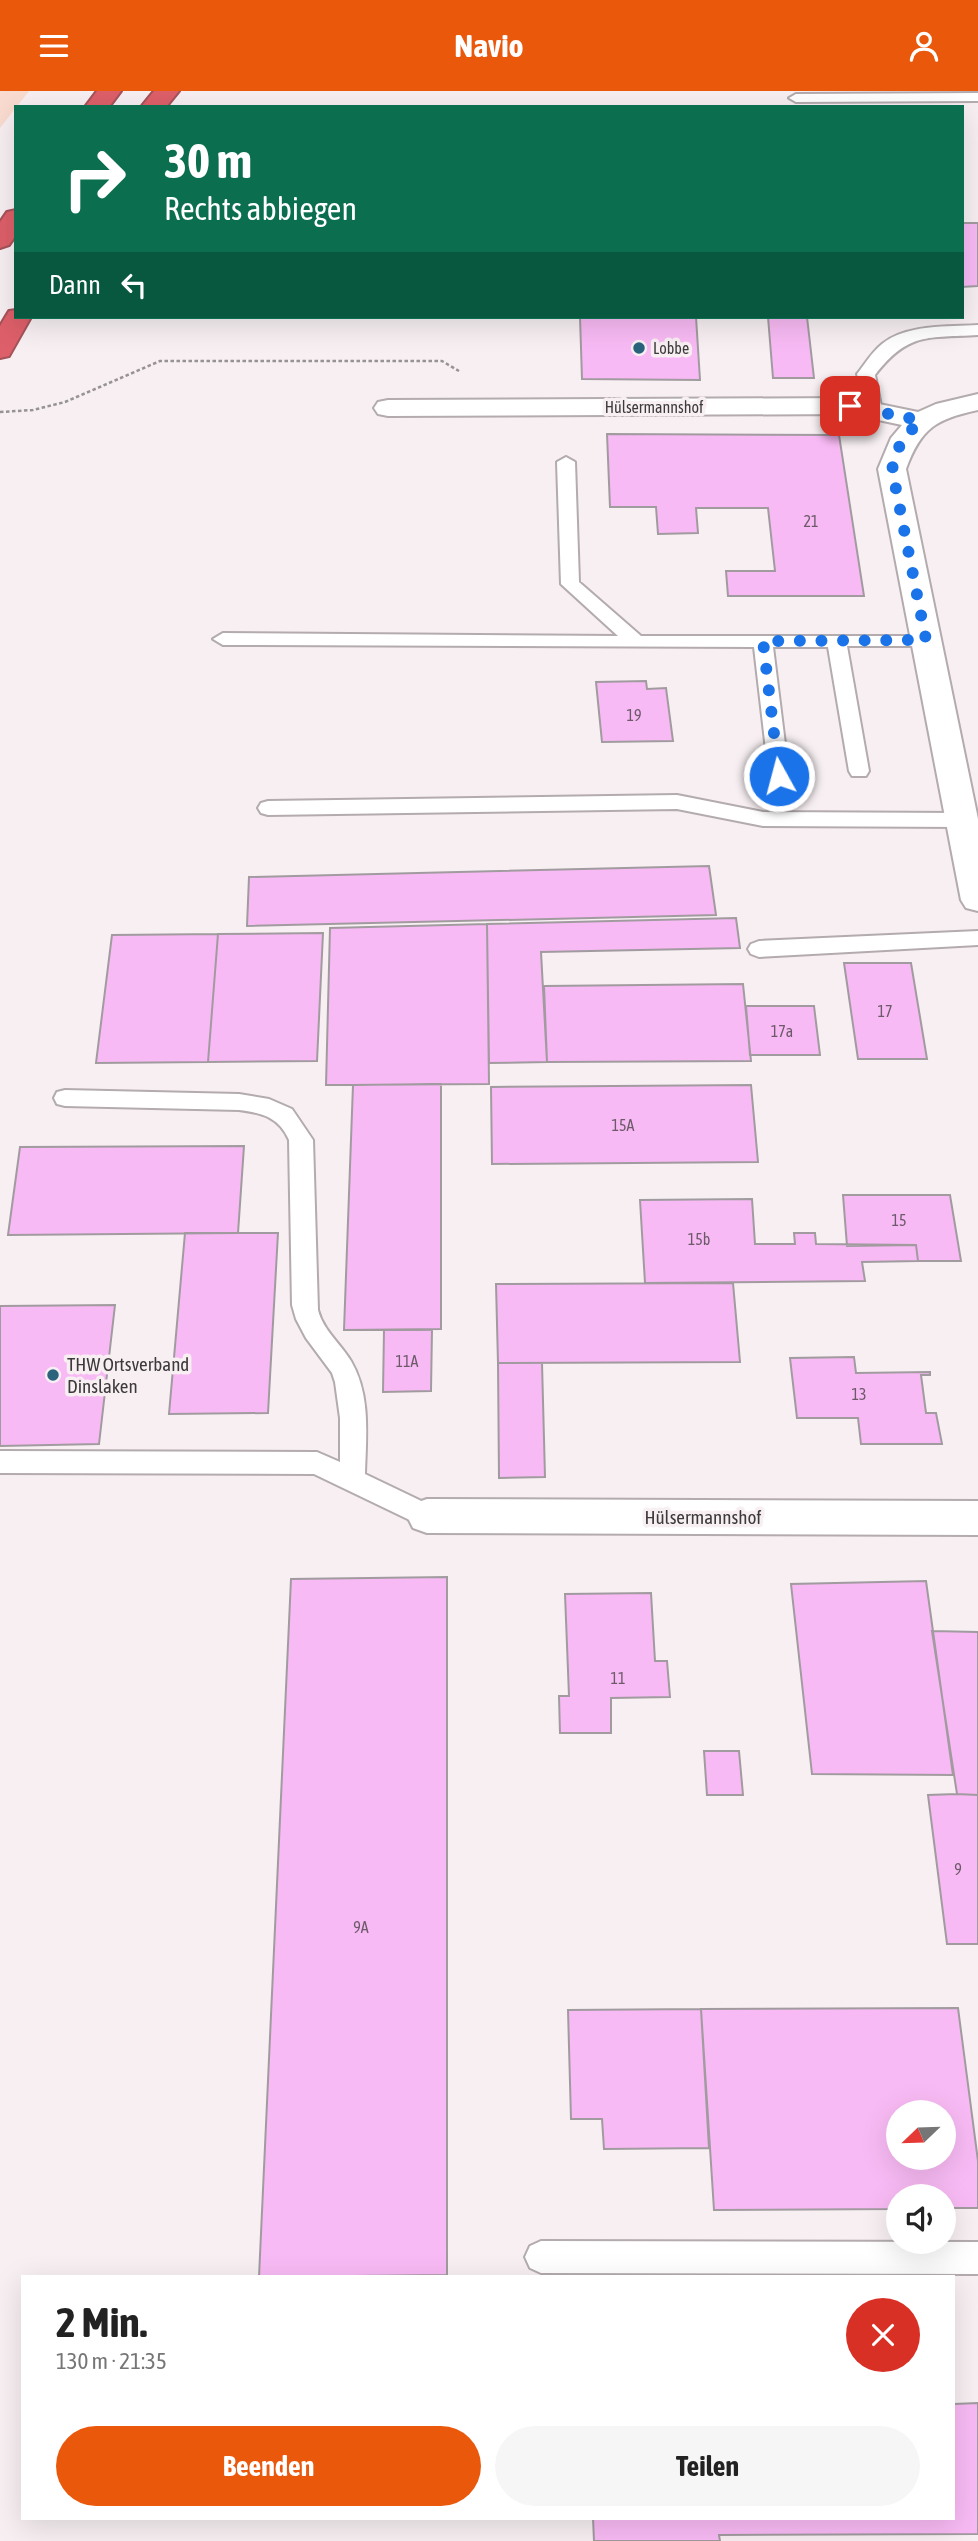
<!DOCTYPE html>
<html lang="de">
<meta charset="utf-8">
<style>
body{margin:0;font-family:"Asap Condensed",sans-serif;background:#f6f6f6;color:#222;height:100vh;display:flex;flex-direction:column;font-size:26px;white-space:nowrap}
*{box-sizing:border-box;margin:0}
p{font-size:23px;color:#767676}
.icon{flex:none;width:38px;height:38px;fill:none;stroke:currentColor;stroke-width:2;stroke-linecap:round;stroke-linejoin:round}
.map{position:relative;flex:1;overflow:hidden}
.sheet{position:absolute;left:21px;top:2184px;width:934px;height:245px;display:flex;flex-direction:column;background:#fff;border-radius:0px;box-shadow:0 7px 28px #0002}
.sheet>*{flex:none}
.hud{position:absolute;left:14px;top:14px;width:950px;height:214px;border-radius:0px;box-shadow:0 7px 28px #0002;background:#0b6e4f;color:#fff;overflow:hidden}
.needle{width:46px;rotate:247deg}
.fabs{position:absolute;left:886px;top:2009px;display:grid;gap:14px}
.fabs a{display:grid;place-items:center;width:70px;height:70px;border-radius:50%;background:#fff;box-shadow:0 7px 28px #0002;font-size:35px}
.pin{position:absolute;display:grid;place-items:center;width:60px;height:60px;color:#fff;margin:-30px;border-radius:14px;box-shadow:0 4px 10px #0006}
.me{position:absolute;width:77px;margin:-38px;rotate:353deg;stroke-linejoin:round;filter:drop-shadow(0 0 5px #0008)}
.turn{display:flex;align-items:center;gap:24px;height:147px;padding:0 35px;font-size:32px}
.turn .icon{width:91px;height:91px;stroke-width:2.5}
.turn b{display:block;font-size:49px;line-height:60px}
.then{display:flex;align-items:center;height:66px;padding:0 35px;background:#0003;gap:14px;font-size:26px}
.round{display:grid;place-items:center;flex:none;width:74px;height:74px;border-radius:37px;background:#f6f6f6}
.head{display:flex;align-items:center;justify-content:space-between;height:119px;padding:0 35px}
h1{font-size:42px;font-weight:700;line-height:52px}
.button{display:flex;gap:14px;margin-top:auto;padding:14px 35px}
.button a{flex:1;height:80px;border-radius:42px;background:#ea580c;color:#fff;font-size:28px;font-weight:700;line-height:80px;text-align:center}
.button a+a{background:#f6f6f6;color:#222}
header{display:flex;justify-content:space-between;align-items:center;height:91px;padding:0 35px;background:#ea580c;color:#fff;font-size:32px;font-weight:700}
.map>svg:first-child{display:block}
.green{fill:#fadbcf}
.building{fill:#f8baf4;stroke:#a19ba0;stroke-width:2;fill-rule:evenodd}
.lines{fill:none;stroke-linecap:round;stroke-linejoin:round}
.service-casing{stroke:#b3abae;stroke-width:4}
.minor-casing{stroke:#b3abae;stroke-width:4}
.motorway-casing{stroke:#a55259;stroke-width:4}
.path{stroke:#979294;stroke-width:2.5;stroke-dasharray:3.5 2.5;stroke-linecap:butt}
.service{fill:#fff;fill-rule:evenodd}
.minor{fill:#fff;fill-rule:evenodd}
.motorway{fill:#dd5f69;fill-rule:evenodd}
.route{stroke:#1a73e8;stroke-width:12;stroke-dasharray:0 21.6}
.poi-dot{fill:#2b637d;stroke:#f7eff2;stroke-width:2.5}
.labels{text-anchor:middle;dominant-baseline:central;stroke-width:7;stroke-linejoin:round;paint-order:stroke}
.far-poi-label{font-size:16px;fill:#3d3a3b;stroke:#f7eff2;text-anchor:start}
.far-street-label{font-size:16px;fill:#3d3a3b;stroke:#f7eff2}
.number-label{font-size:16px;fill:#6c5a69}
.poi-label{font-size:19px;fill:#3d3a3b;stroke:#f7eff2;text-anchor:start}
.street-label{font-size:19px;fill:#3d3a3b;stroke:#f7eff2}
</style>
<header><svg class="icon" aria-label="menu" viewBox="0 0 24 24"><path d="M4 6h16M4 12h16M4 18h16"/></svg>Navio<svg class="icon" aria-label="person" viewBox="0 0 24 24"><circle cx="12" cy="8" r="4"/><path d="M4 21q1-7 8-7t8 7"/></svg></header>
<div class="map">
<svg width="978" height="2450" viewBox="0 0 978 2450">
<rect width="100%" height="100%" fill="#f7eff2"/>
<path class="green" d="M0,0H29L0,37Z"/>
<path class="building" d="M962,132H978V195L962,196Z
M580,226H696L700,289L582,288Z
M768,226H807L814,287H773Z
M607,343L839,344L864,505H728L726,480H775L768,417H696L698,442L658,443L656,416H610Z
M646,590L647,598L666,597L673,650L602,651L596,591Z
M709,775L716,824L247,835L249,786Z
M736,827L740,857L541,861L547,971L489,972L487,833Z
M487,833L489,993L326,994L330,837Z
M323,842L317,970L208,971L218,843Z
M218,843L208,971L96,972L112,844Z
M844,872H911L927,968H858Z
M743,893L751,970L547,971L544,895Z
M746,915H814L820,964H750Z
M441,993V1238L344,1239L353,994Z
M751,994L758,1071L492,1073L491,996Z
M244,1055L238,1142L8,1144L20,1056Z
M843,1104H950L961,1170H918L916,1154L847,1155Z
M752,1108L755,1153H795L794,1142H815L816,1153L916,1154L918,1170L862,1171L865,1190L645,1192L640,1109Z
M185,1142H278L268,1322L169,1323Z
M733,1192L740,1271L498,1272L496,1193Z
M115,1214L99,1353L0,1355V1215Z
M384,1239H432L431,1300L383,1301Z
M854,1266L856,1282L930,1281V1284H921L926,1322H936L942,1353H861L858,1327H797L790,1267Z
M498,1272H542L545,1386L499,1387Z
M447,1486V2184L259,2186L291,1488Z
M926,1490L953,1684L812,1683L791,1493Z
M651,1502L655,1570H667L670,1606L611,1607V1642H560L559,1605H569L565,1503Z
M932,1540L978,1541V1704L957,1703Z
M704,1660H739L743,1704H707Z
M957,1703L978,1704V1853H947L928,1704Z
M958,1917L978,2070V2117H943V2105H898V2118L714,2119L701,1918ZM898,2021H943V2067H898Z
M701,1918L709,2057L604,2058L602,2028H571L568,1919Z
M978,2312V2443L719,2444L720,2450H594L593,2427H954V2313Z"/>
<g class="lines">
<g class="service-casing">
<path id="service" d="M978,2V10L796,11L789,7L796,3Z
M978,234V244C928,247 908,241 875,284L882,320L873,325L867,324L857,283C865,273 872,261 882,253C906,233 948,236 978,234Z
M566,366L575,371L579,491L641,545H933L936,549L933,553L926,555H847L869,680L866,685H852L849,680L828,556H773L789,685L786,690H772L769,685L754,556L223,554L213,548L223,542L618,545L561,493L557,371Z
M677,704L763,721L962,722L969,724L972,729L969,734L962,736L763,735L677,718L268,724L261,722L258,717L261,712L268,710Z
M978,840V854L759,866L751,863L748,858L751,853L759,850Z
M65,999L239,1003L269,1008L292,1018L313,1049L318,1219C323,1239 340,1252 351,1270C371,1304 366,1345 365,1383L436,1417L440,1425L436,1433L427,1436L418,1433L314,1383L0,1382V1360L317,1361L340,1371V1327L335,1291L332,1282L306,1247L296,1228L292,1214L289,1049C279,1026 262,1022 239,1019L65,1015L57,1013L54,1007L57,1001Z
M541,2150L978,2151V2183L541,2182L530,2177L525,2166L530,2155Z"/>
</g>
<g class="minor-casing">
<path id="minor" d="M978,303V319C936,328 921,337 906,378L978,728V820L966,817L961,809L878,378L891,347L902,334L850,323L388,325L378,323L374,317L378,311L388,309L850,307L918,321L936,313Z
M427,1408L978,1410V1444L427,1442L413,1437L407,1425L413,1413Z"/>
</g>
<g class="motorway-casing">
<path id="motorway" d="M97,0H121L109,16H85Z
M154,0H179L166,16H141Z
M16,119V144L9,154L0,157V131L7,121Z
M16,219V226H31L9,265L0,267V235L9,220Z"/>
</g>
<path class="path" d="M0,321L33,319L65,311L160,270H442L459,280"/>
<use href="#service" class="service"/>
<use href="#minor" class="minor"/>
<use href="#motorway" class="motorway"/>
</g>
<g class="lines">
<path class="route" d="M779,685L763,550L926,549L892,378L899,356L919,329L850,315"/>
</g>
<g class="poi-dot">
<circle cx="639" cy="257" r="7"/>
<circle cx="53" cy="1284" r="7"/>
</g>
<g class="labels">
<g class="far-poi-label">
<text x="653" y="257">Lobbe</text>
</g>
<g class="far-street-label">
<text x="654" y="316">Hülsermannshof</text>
</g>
<g class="number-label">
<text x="811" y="430">21</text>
<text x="634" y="624">19</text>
<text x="885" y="920">17</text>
<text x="782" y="940">17a</text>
<text x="623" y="1034">15A</text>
<text x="899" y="1129">15</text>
<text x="699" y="1148">15b</text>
<text x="407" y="1270">11A</text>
<text x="859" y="1303">13</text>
<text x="618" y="1587">11</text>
<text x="958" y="1778">9</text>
<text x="361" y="1836">9A</text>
</g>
<g class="poi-label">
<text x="67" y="1273">THW Ortsverband<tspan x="67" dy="22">Dinslaken</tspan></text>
</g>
<g class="street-label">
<text x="703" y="1426">Hülsermannshof</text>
</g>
</g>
</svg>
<div class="fabs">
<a><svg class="needle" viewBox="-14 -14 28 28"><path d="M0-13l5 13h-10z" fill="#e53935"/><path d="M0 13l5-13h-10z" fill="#767676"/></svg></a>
<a><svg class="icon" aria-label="sound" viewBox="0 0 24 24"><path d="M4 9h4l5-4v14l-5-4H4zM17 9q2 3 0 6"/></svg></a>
</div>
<div class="pin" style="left:850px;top:315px;background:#d93025"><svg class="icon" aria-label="arrive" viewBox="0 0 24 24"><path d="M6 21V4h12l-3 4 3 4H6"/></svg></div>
<svg class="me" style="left:779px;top:685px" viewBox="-20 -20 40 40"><circle r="17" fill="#1a73e8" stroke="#fff" stroke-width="3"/><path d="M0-11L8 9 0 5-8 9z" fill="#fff"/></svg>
<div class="hud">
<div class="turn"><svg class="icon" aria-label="right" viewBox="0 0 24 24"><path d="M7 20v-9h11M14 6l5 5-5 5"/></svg><div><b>30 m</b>Rechts abbiegen</div></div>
<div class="then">Dann<svg class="icon" aria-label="left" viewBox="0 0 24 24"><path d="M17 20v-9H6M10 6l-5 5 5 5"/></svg></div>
</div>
<section class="sheet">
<div class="head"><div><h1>2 Min.</h1><p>130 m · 21:35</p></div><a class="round" style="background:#d93025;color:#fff"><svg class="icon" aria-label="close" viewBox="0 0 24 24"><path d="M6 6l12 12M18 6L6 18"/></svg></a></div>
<div class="button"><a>Beenden</a><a>Teilen</a></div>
</section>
</div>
